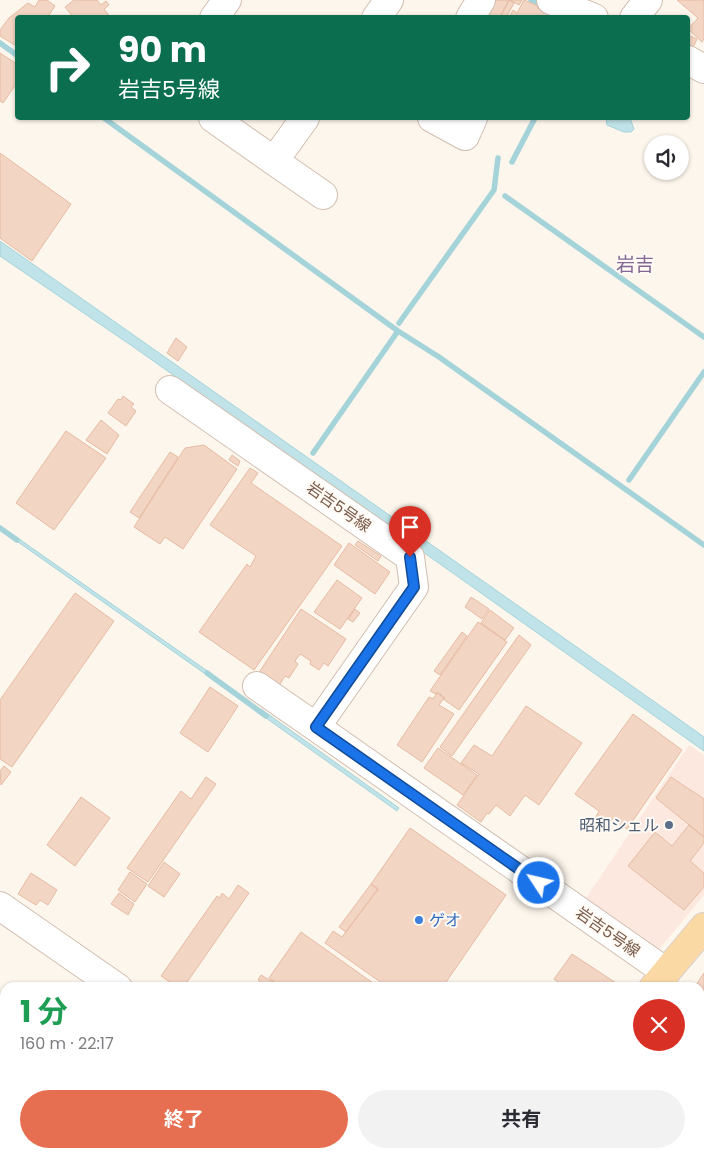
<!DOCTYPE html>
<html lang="ja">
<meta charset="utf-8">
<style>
body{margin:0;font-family:Poppins,"Noto Sans JP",sans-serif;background:#f2f2f3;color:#2b2b33;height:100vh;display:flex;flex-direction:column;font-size:19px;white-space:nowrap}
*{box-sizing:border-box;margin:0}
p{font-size:16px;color:#7c7c81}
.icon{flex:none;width:28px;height:28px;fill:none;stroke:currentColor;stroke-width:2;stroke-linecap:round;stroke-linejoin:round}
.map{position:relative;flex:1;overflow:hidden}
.sheet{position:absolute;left:0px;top:982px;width:705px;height:176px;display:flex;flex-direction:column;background:#fff;border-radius:15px 15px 0 0;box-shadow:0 1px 4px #0004}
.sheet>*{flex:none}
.guide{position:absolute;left:15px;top:15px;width:675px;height:105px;border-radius:5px;box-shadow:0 1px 4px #0004;background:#0b6e4f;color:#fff;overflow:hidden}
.tools{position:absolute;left:644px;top:135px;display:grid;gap:10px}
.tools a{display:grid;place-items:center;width:45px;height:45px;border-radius:50%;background:#fff;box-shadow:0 1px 4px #0004;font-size:25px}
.pin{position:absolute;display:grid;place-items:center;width:42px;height:42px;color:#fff;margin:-51px -21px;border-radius:50% 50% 50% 0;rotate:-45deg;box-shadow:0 0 5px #0007}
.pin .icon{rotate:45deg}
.me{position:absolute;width:55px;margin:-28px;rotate:305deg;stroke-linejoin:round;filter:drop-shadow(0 0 4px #0008)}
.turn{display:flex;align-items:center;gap:18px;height:105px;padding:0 20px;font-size:22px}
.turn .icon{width:65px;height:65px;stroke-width:2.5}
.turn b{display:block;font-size:35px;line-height:42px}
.round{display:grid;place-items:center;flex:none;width:52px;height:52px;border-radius:26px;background:#f2f2f3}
.headline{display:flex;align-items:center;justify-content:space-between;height:85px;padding:0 20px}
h1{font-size:30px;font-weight:700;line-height:38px;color:#1e9e55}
.cta{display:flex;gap:10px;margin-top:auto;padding:10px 20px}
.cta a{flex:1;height:58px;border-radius:30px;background:#e76f51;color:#fff;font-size:20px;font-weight:700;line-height:58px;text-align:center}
.cta a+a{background:#f2f2f3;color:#2b2b33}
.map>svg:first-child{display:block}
.commercial{fill:#fde8e0}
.water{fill:#bfe3e8;stroke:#a5d3da}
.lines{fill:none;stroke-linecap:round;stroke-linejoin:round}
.stream{stroke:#a5d3da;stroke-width:5.5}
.building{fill:#f3d5c3;stroke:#e6bba3}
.minor-casing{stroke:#d1beb0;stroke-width:30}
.major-casing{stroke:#dad1cd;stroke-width:30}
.minor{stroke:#fff;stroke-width:28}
.major{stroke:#fbd9a5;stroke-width:28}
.route-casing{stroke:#114b97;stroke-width:12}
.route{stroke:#1a73e8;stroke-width:9}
.service-dot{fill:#5c6f8a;stroke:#fffaf3;stroke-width:2}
.shop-dot{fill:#3f7fe0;stroke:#fffaf3;stroke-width:2}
.labels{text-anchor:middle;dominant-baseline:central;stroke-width:4;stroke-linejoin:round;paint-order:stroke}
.street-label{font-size:16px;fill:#7a5c4d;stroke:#fffaf3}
.service-label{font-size:16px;fill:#4e5e75;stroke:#fffaf3;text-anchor:end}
.shop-label{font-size:16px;fill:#366cbe;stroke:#fffaf3;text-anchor:start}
.quarter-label{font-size:19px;fill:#846695;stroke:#fffaf3}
</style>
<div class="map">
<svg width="704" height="1158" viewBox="0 0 704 1158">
<rect width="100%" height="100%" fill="#fdf6ec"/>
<path class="commercial" d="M689,745L704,755V895L656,953L584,901Z
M700,1030L704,1033V1158L697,1154H700Z
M260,1154H323L329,1158H257Z"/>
<path class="water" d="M606,118H630L634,129L631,132H624L607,125Z
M0,241L669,712L704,737V751L135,348L0,256Z
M12,534L213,675L211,678L11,537Z
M261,709L399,808L397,811L259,713Z"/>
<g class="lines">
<path class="stream" d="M531,0L543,5
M0,43L18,56
M104,118L398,331L439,357L704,545
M512,162L535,118
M505,196L704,337
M399,323L494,190L498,158
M313,453L398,331
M629,480L704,372
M0,528L17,540
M207,673L266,716"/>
</g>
<path class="building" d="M39,0H47L55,6L47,18H18V47L0,36V30L9,18L28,3L35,7Z
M74,0H97L101,5L106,1L109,5L104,9L111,18H74L65,7Z
M489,0H509L499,18H479Z
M509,0L514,3L506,18H500Z
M510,0H522L519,5Z
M524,0L538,6L537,8L556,18H509L513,10L517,13Z
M677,0H704V39L702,42L688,29L698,18Z
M688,35L697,39L690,54L688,53Z
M0,53L18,65V81L3,103L0,101Z
M0,153L71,204L32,261L0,238Z
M176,338L187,347L178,361L167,353Z
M123,396L134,404L131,407L136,411L126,426L108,413L118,399L121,400Z
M101,420L119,435L107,454L86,440Z
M66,431L106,458L54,530L16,503Z
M204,445L237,469L183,549L165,537L160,544L134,527L185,448Z
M170,452L178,457L139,518L130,512Z
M232,455L240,461L238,466L229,460Z
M250,468L258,473L251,483L342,546L254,670L199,632L247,564L250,567L256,556L210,525Z
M358,541L381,556L378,561L355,545Z
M349,543L390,572L375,594L334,565Z
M337,580L362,598L340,629L314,612Z
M75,593L114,621L12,767L0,759V700Z
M471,597L489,609L482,619L465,607Z
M301,609L346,639L328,666L324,663L319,670L310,664L311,661L300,654L295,661L298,664L289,678L285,676L278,687L258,674Z
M355,609L360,613L353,622L348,619Z
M490,610L514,628L505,640L481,623Z
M478,622L507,642L459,710L443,699L445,698L437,692L436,694L430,691Z
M462,632L467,636L440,675L434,671Z
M519,635L531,645L452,756L440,747Z
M210,687L238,706L208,752L180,733Z
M437,693L444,698L439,705L454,714L422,762L397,745L429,697L433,699Z
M526,706L582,743L539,805L525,795L510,816L496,805L489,814L487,813L481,822L457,805L479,774L461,763L474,745L492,756Z
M633,714L682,750L627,829L613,819L608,825L596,817L599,811L575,794Z
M438,748L477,775L463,795L424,768Z
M4,766L11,772L1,785L0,771Z
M206,777L216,784L148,882L127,868L181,791L191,799Z
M671,777L704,799V837L656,798Z
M81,797L110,818L75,866L47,845Z
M689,825L704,837V843L690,861L704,873V887L684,910L628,866L655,832L672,846Z
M410,828L506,895L442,988H389L325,943L333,931L342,937L378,889L371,884Z
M164,862L180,874L164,897L148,886Z
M130,872L147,884L135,902L118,890Z
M31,873L57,890L48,905L40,900L36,905L18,894Z
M371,884L378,889L346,932L339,927Z
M238,885L249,893L183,988H179L161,976L217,896L220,898L222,893L229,899Z
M119,893L134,904L128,915L111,904Z
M301,932L380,988H283L269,978Z
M572,954L616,983L612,988H566L554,979Z
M704,973V1007L700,1004V988H694Z
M261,975L273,982L269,988L258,980Z
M83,1154H247L252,1157L80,1158Z
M590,1154H672L679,1158H591L588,1156Z"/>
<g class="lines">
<g class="minor-casing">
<path id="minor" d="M551,0L594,18
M214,18L227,0
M376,18L389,0
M470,18L481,0
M634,18L648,0
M688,60L704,69
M213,118L274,161L305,118
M432,118L465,136L473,118
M274,161L323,195
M170,390L410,557L414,587L316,727L666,972
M257,686L316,727
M0,906L118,988
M700,1020L704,1022
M359,1154L365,1158"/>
</g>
<g class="major-casing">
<path id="major" d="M653,988L704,927
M514,1158L517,1154"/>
</g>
<use href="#minor" class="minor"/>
<use href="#major" class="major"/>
</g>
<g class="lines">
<g class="route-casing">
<path id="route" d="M410,557L414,587L316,727L539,883"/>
</g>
<use href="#route" class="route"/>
</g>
<circle class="service-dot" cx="669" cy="825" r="5"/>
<circle class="shop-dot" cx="419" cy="920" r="5"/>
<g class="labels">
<g class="street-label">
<text transform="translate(339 507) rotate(35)">岩吉5号線</text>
<text transform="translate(608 932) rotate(35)">岩吉5号線</text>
</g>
<g class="service-label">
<text x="659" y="825">昭和シェル</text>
</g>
<g class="shop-label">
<text x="429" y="920">ゲオ</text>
</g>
<g class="quarter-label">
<text x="635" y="264">岩吉</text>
</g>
</g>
</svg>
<div class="tools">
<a><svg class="icon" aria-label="sound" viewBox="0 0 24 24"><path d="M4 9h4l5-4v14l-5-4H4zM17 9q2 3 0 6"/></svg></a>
</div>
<div class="pin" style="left:410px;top:557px;background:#d93025"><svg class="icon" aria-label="arrive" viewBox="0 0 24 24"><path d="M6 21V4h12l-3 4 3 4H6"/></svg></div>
<svg class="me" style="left:539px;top:883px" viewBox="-20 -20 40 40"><circle r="17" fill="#1a73e8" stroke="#fff" stroke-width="3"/><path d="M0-11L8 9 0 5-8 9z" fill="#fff"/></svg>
<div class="guide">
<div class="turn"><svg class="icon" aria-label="right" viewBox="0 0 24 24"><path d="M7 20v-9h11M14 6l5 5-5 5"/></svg><div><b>90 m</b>岩吉5号線</div></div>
</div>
<section class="sheet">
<div class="headline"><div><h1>1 分</h1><p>160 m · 22:17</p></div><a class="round" style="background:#d93025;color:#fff"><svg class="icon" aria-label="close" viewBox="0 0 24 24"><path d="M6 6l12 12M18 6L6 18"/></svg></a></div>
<div class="cta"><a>終了</a><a>共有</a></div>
</section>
</div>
